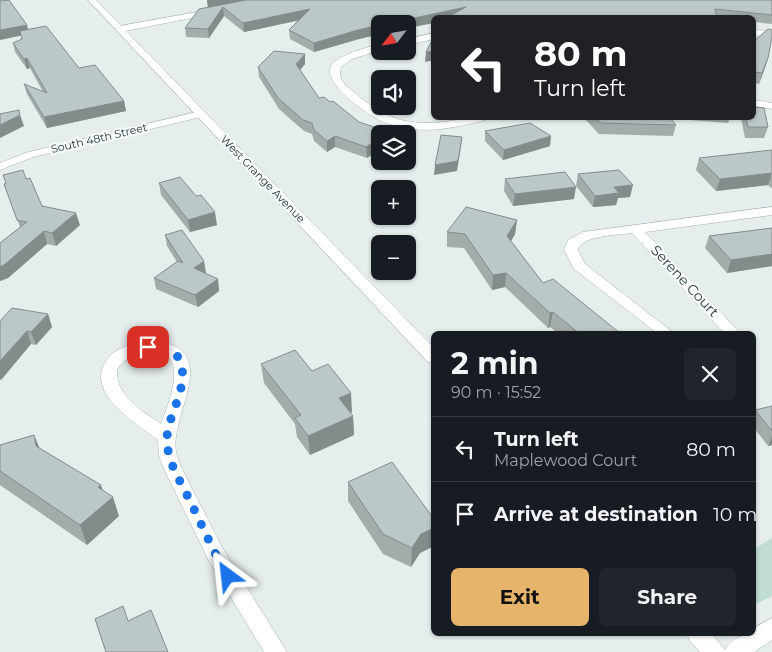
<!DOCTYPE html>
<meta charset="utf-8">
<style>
body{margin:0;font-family:Montserrat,sans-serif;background:#20242c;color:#f1f3f6;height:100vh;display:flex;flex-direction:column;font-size:19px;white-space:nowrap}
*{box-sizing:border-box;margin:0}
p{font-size:16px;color:#9ea1a6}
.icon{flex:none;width:28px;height:28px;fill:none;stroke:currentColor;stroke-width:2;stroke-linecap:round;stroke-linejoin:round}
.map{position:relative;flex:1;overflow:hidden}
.side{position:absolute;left:431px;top:331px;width:325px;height:305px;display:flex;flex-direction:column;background:#171b24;border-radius:8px;box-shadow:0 1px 4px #0004}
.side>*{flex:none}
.hud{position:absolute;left:431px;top:15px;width:325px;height:105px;border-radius:8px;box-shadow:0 1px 4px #0004;background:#202124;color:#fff;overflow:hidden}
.needle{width:32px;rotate:239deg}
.controls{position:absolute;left:371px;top:15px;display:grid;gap:10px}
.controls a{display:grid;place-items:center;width:45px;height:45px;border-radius:8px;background:#171b24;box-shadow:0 1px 4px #0004;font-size:25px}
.pin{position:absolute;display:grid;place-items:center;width:42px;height:42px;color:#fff;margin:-21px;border-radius:10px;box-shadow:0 2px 8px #0006}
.me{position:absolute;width:55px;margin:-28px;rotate:330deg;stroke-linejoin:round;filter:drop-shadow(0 0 4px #0008)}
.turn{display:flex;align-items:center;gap:18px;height:105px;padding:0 20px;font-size:22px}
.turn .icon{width:65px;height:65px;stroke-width:2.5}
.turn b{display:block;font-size:35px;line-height:42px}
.round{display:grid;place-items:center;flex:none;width:52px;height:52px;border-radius:8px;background:#20242c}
.headline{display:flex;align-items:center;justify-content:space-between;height:85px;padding:0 20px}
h1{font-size:30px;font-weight:700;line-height:38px}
.button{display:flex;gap:10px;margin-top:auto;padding:10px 20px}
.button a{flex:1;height:58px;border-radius:8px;background:#e6b46b;color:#111;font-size:20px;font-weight:700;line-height:58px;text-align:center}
.button a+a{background:#20242c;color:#f1f3f6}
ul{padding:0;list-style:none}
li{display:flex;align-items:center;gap:15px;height:65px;padding:0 20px;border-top:1px solid #363941}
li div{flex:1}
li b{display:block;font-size:19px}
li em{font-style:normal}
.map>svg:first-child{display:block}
.green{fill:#c1dcd2}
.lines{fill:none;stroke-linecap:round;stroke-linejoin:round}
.minor-casing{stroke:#a9b4b5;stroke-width:1}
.tertiary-casing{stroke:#a9b4b5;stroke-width:1}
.minor{fill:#fff;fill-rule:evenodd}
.tertiary{fill:#fff;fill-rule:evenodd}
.wall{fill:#a1acab}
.shaded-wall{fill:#838c8b}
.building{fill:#bbc8c7;stroke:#838c8b}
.route{stroke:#1a73e8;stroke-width:9;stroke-dasharray:0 16.2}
.labels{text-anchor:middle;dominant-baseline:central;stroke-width:4.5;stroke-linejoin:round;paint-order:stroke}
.far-street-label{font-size:11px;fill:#263c3e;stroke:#f6faf9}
.street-label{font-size:14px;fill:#263c3e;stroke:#f6faf9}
</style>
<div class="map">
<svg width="772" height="652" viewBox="0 0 772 652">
<rect width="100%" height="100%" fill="#e6eded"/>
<path class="green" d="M772,538V596L754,605V549Z"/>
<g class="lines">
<g class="minor-casing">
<path id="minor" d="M214,9L218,11L217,13L120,32L116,29L120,26Z
M754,29L772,32V38L754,35Z
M434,33V39L408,45V39Z
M380,44V50L352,59L341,67C339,74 340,79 345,85C379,113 397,127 443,122C458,120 471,118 486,118L485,120C459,127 431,133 405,128C396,126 387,124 379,120C366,113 322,83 331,66C337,55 368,47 380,44Z
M754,100L772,103V109L754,106Z
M201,111L206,114L205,116L33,157L0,170V163L25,153Z
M772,207V215L645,232L741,334H725L632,233C618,235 582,235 578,250L585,264L675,334H658L574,269L564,250L568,240L583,232Z
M155,341C216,348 180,401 176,437C174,448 177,458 181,467L223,549L287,652H264L209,561L163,467L159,456L158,440C136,423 85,394 106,361C115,346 138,342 155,341ZM155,351C190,356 168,403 161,424C142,411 115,395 117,370C125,356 140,352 155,351Z"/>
</g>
<g class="tertiary-casing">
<path id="tertiary" d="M88,0H96L434,348V363L428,362Z
M772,618V640L754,652H700L690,641L687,634H712L725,650C730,639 743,634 754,634V628Z"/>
</g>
<use href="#minor" class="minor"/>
<use href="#tertiary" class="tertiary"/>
</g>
<path class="wall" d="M207,0H772V24L754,22V18H434L380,24V34L359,39L314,52L290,39L289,30L298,20L244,32L224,16L209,38L186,37L185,28L208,7Z
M27,25L28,30L79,68L124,101L126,111L47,128L27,94L24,84L43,92L30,68L27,69L15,52L13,43L22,39L21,36Z
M754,41L768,58L759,84L754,83Z
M305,64L300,70L319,98L330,102L359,122L380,134V149L367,158L335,147L327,152L314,141L312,134L304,131L279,109L259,77L258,67Z
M584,118H670L676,125L673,136L599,134Z
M677,118H730L728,123L678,119Z
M741,118H754L768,127L764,138H745Z
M485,131L550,146L503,160L485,141Z
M772,150V187L771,188L768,185L716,191L696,170L699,158Z
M578,174L630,197L618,198L616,205L593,207L576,186Z
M3,175L26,179L42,206L80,225L56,246L47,244L8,278L0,281V243L20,227L4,184L6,183Z
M505,179L574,199L513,206L504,191Z
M159,183L217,225L190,232L161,195Z
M517,220L515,234L511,241L543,283L621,334H559L550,327L548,328L505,287L492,290L464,248L447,247V232Z
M772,228V266L727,273L705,248L709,236Z
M165,235L206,273L205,274L218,279L219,291L198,307L156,289L154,278L177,262L167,246Z
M48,314L52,327L36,345L31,344L1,380H0V321Z
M261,364L312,371L352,412L350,413L353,416L354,435L310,455L297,437L295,424L264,383Z
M772,406V445L768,446L754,428V413L755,410Z
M34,435L39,448L102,490L119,516L87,545L0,485V445Z
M348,482L434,519V546L420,553L411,567L383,554L348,501Z"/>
<path class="shaded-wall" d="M207,0H250L208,8Z
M223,7L224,16L209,38L208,29Z
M466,7L457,18H434V23L408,28V24H386Z
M310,9V18L244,32L243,23Z
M27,25L29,34L0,40V30Z
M380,25V34L359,39L314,52V43L358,30Z
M434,51V60L425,62L426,52Z
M305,54V64L296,75V64Z
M27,58L30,68L27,69L24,59Z
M768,58L765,68L759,84L762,73Z
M124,101L126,111L47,128L44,117Z
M20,115L24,126L0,138V125Z
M335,136V147L327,152V141Z
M551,136L550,146L503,160L504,150Z
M462,137L461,146L457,171L434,175L435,165Z
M380,138V149L367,158L366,147Z
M772,173L768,185L716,191L720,179Z
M633,185L630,197L618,198L616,205L593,207L595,196L614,187Z
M576,187L574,199L513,206L515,194Z
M215,212L217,225L190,232L188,220Z
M76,213L80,225L56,246L52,233Z
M517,220L515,234L506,250L507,236Z
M44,231L47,244L8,278L0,281V267Z
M772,254V266L727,273L731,260Z
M204,261L206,273L196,280L194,268Z
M506,273L505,287L492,290L493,275Z
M218,279L219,291L198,307L195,295Z
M553,312L550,327L548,328L550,313Z
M48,314L52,327L36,345L31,332Z
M27,331L31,344L1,380L0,378V361Z
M351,393L352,412L340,418L339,398Z
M353,416L354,435L310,455L308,436Z
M34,435L42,454L36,446Z
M772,436V445L768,446Z
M101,485L107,502L113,497L119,516L87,545L80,525L98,487Z
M434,528V546L420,553L411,567L412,548L421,534Z"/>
<path class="building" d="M0,0L2,1L9,0L27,25L0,30Z
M246,0H772V15L715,9L717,18H446L466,7L386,24H380V25L358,30L314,43L289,30L310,9L243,23L223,7L208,29L185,28L199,9Z
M46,26L79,68L95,65L124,101L44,117L24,84L47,93L27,58L24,59L13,43L22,39L20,31Z
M768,29L772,30V37L768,58L762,73L754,72V41Z
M434,37V51L426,52Z
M274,51L305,54L296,64L319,98L324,97L330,102L333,101L359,122L389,132L386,134H380V138L366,147L335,136L327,141L314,130L312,123L303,120L278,98L258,67Z
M754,107L764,108L768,127H748L746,118H754Z
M19,110L20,115L0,125V114Z
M596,118H670L676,125L601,123Z
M530,123L551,136L504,150L485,131Z
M441,135L462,137L458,161L435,165Z
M772,150V173L720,179L699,158Z
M23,170L26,179L30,178L42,206L76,213L52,233L44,231L4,265L0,267V243L27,222L17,220L4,184L6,183L3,175Z
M619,170L633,185L614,187L619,193L595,196L578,174Z
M565,172L576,187L515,194L505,179Z
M180,177L196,196L201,195L215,212L188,220L159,183Z
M466,207L517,220L507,236L543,283L553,279L621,334H580L553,312L550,313L506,273L493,275L465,234L447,232Z
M772,228V254L731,260L709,236Z
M182,230L204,261L194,268L218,279L195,295L154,278L178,261L183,263L165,235Z
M12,308L48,314L31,332L27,331L0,361V321Z
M295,350L312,371L328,364L351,393L339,398L353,416L308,436L295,418L301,415L261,364Z
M772,406V431L755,410Z
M34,435L36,446L101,485L98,487L113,497L80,525L0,471V445Z
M392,462L434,519V528L421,534L412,548L383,534L348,482Z
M123,606L128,621L151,610L168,652H106L95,619Z"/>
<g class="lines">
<path class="route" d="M148,347C160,347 174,347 180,361C190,387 167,415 167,439C167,460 178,477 187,495C198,517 208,539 219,561L228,576"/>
</g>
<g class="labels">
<g class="far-street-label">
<text transform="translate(99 138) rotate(-13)">South 48th Street</text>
<text transform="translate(263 179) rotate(46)">West Grange Avenue</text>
</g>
<g class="street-label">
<text transform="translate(685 281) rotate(47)">Serene Court</text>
</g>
</g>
</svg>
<div class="controls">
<a><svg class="needle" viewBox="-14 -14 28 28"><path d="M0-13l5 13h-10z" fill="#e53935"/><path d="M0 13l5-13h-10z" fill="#9ea1a6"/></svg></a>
<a><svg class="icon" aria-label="sound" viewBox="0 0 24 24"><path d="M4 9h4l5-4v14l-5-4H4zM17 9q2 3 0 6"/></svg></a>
<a><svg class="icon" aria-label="layers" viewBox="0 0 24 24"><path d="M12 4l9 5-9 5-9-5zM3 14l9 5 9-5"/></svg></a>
<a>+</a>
<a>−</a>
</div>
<div class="pin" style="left:148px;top:347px;background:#d93025"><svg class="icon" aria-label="arrive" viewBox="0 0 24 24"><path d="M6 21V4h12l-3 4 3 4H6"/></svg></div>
<svg class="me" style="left:228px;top:576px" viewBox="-20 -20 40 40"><path d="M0-17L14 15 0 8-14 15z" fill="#1a73e8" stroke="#fff" stroke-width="4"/></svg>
<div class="hud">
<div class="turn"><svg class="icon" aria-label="left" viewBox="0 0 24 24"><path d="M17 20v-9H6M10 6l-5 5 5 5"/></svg><div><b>80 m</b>Turn left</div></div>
</div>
<section class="side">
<div class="headline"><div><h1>2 min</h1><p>90 m · 15:52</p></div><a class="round"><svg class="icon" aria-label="close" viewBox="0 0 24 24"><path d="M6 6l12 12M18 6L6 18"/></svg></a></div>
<ul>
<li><svg class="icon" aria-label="left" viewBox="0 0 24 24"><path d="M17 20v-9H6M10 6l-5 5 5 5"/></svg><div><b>Turn left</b><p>Maplewood Court</p></div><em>80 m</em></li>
<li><svg class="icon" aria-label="arrive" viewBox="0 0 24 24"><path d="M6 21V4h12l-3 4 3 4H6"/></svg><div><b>Arrive at destination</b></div><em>10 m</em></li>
</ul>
<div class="button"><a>Exit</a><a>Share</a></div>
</section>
</div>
